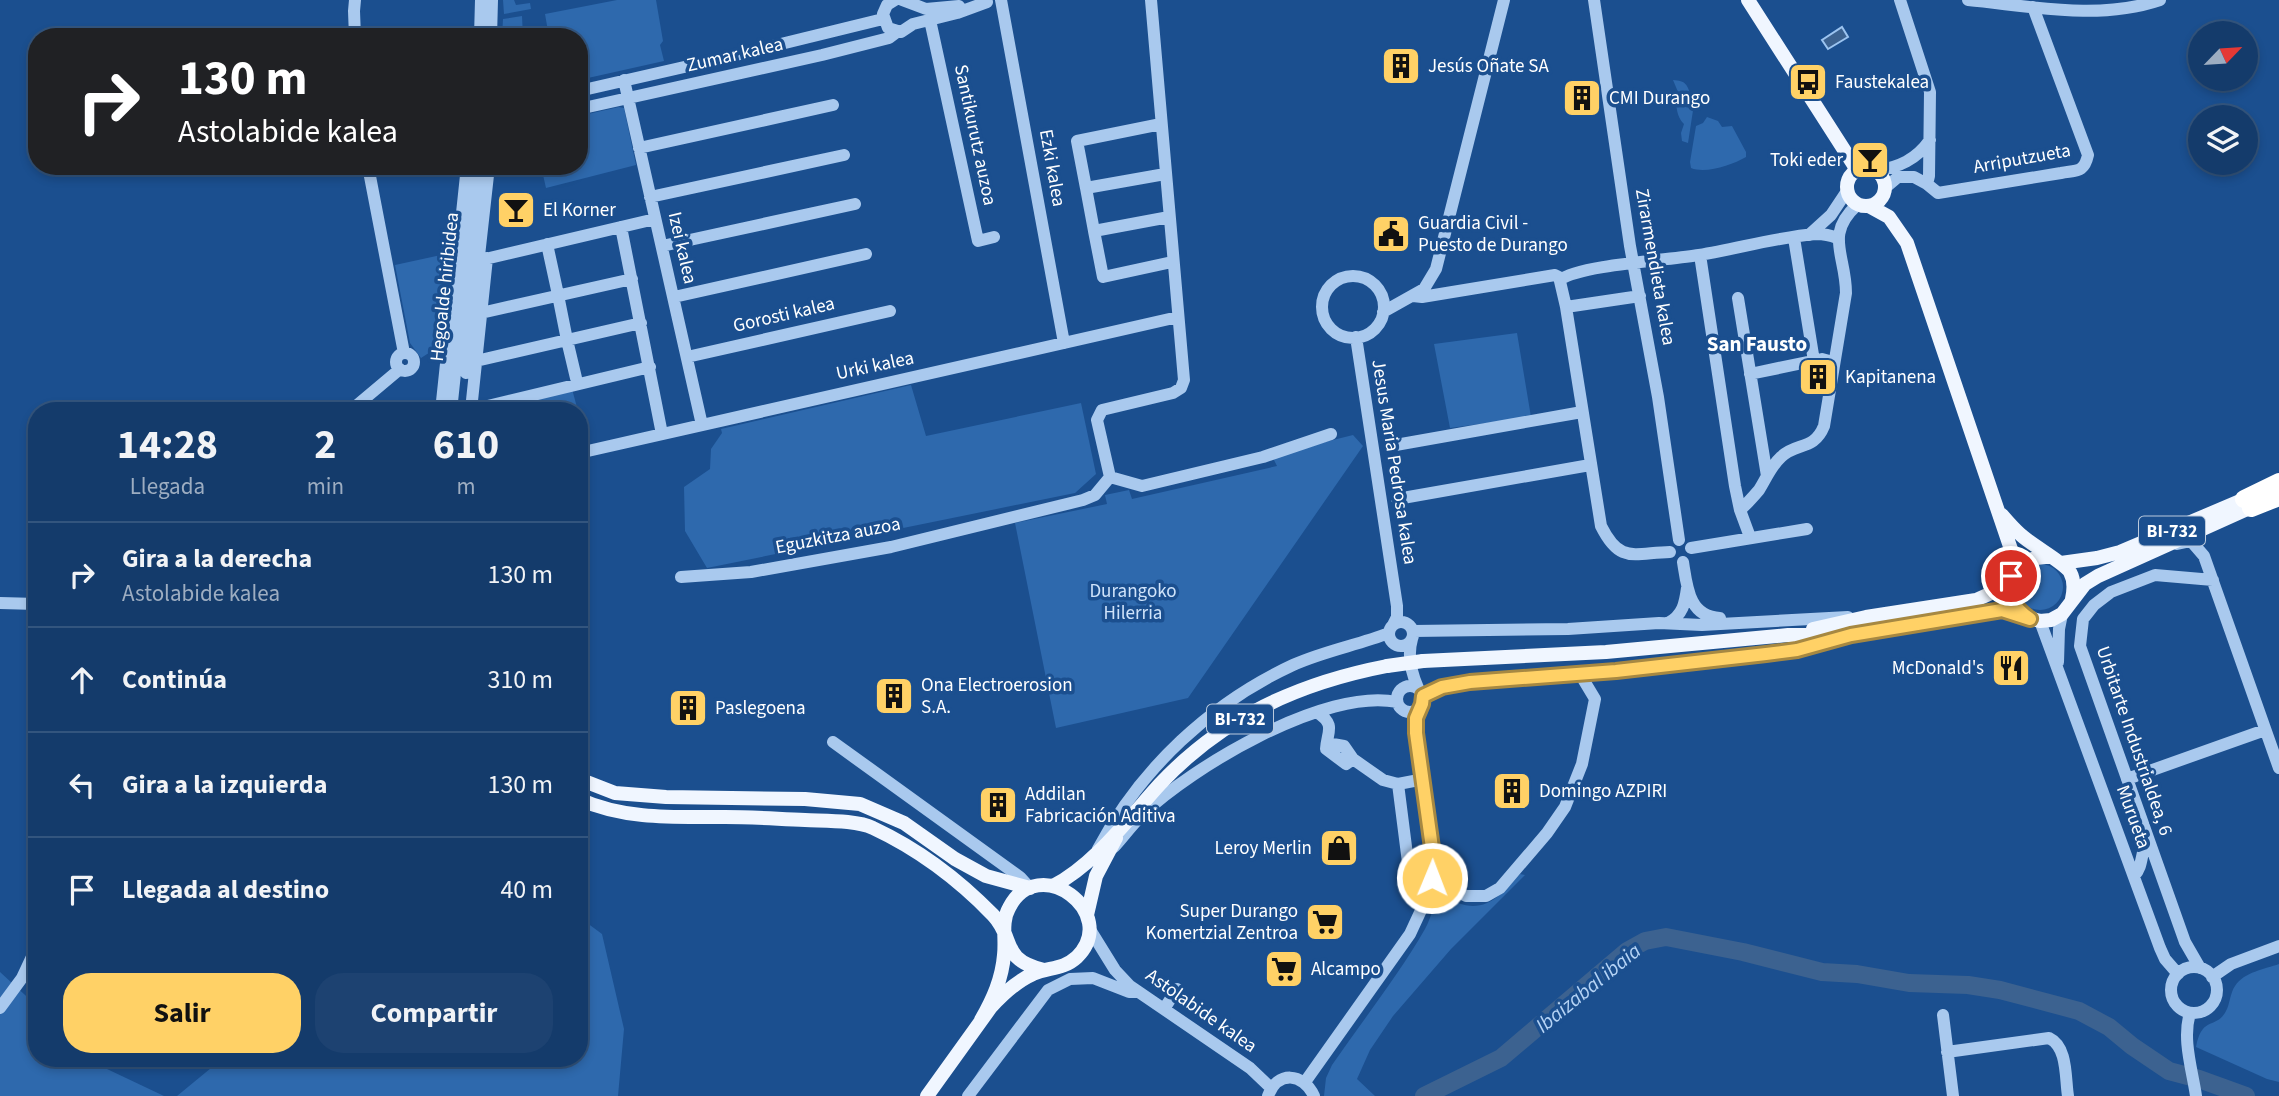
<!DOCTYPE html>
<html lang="es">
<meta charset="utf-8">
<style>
body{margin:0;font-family:"Source Sans 3",sans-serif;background:#1d4271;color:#f1f3f6;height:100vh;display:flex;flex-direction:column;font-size:26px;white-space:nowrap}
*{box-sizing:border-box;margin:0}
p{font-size:23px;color:#9dadc1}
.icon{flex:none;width:38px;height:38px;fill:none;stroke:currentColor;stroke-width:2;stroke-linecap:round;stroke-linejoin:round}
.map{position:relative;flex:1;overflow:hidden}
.details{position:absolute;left:28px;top:402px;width:560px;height:665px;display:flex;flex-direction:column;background:#143b6b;border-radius:28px;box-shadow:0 4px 10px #0003,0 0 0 2px #33557e}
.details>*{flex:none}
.banner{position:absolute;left:28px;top:28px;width:560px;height:147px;border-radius:28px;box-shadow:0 4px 10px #0003,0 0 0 2px #33557e;background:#202124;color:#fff;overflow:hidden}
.needle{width:46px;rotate:65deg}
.controls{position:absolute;left:2188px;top:21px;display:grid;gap:14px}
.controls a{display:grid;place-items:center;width:70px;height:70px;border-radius:50%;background:#143b6b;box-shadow:0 4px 10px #0003,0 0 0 2px #33557e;font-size:35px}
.pin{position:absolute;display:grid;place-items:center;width:60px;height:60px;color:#fff;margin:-30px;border:4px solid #fff;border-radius:50%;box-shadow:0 2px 7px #0007}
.me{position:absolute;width:77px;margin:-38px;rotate:1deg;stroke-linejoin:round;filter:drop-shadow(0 0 5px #0008)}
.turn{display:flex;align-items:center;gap:24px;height:147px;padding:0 35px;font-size:32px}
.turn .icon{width:91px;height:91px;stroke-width:2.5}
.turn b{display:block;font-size:49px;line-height:60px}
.eta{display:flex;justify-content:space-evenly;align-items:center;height:119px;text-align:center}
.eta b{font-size:42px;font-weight:700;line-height:49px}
.action{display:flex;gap:14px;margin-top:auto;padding:14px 35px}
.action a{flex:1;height:80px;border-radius:28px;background:#ffd166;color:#111;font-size:28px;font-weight:700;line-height:80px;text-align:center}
.action a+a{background:#1d4271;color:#f1f3f6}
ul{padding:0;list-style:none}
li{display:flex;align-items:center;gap:21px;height:105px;padding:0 35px;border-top:2px solid #33557e}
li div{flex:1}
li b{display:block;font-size:26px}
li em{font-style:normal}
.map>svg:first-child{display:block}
.green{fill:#2e69ad}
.water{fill:#3c6290;stroke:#9cc4f0;stroke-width:2}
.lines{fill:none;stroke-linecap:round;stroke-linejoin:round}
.river{stroke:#3c6290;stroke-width:18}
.minor{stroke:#a9c9ee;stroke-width:12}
.major{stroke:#f0f6ff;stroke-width:14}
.highway{stroke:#fff;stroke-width:18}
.major-bridge{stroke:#f0f6ff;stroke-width:14}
.route-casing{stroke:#a68842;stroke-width:18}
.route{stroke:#ffd166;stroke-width:12}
.labels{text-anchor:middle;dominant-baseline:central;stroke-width:7;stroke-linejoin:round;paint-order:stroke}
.shield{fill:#1b4f8f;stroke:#bbcadd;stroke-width:2}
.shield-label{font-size:18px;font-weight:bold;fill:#fff}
.street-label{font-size:19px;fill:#fff;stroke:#1b4f8f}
.poi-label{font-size:19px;fill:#fff;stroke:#1b4f8f;text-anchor:start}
.park-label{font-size:19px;fill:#cfe3fa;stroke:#1b4f8f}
.neighbourhood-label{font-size:21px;font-weight:bold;fill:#fff;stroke:#1b4f8f}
.water-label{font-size:21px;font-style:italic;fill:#b5d3f5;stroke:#1b4f8f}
</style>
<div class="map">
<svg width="2279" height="1096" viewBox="0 0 2279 1096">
<rect width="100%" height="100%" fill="#1b4f8f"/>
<path class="green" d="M503,0H514L516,5L530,3L531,9L504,14Z
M617,0H656L663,41L660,45L664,61L579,80V37H549L545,14Z
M522,16L523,37H502L503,19Z
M1673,80C1686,81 1687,84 1691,96L1681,100L1684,107L1694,104L1688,143L1682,141L1681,133L1684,124C1676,116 1675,103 1678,92Z
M619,107L624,108L636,165L546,188L541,166H579V116Z
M1707,117L1718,121L1722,127L1732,126L1746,152V157C1732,165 1706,174 1691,168L1690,162L1696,126L1703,123Z
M443,238L451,239L441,345L421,358L410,343L395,265L441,255Z
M1517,333L1531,417L1450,428L1434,344Z
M911,385L926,436L1081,403L1096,474L1075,493L707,568L685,531L684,487L710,469L711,449L722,433L721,429Z
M572,389L578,411H473Z
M1353,435L1363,446L1188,698L1056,728L1015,523L1107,504L1105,495L1129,490L1132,499L1277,466L1274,460L1277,454Z
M2017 587a23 23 0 1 1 46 0a23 23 0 1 1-46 0Z
M1520,874L1525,875L1451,949L1393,1016L1370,1050L1357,1079L1375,1096H1324L1326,1078L1332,1065C1363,1020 1398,976 1425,929C1431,919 1434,901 1442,895C1448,897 1452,901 1458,903C1486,914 1503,893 1520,874Z
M579,917L602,934L624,1029L618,1096H177L222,1059H579Z
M2279,964V1082L2267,1079L2196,1047C2202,1015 2216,1030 2226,1011C2230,1004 2230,993 2235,986C2244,972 2265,969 2279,964Z
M0,972L37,1006V1059H95L107,1069L164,1096H0Z"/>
<path class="water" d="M1842,27L1848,37L1828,49L1822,40Z"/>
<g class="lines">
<path class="river" d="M1424,1096L1501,1058L1627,951L1645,941L1666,937L1743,952L1822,972L1857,974L1909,983L1968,985L2000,990L2079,1011L2109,1027L2132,1046L2169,1071L2199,1079L2246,1096"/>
<path class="minor" d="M895,0L887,5L883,14L888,28L901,32L913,24L957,13L987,2
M902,0L926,9L959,6
M1001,0L1064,343
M1151,0L1184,380L1181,388L1173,393L1102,410L1097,420L1110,477L1142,486L1263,457L1331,434
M1594,0L1630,246L1658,397L1679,540
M1900,0L1930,92L1929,176L1927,184L1938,193L2061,173C2077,170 2084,173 2088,155L2033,7
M1968,0C2031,6 2098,21 2160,0
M930,20L978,241L994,237
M355,37L354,11L355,0
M480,37L481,0
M491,37L492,0
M624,80L702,425
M579,91L728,57L883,19
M579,109L822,55L889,38L897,32
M639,148L833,105
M368,166L404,353
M1876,171C1899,167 1916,160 1930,140
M1165,174L1086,188L1094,231L1169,217
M1086,188L1077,141L1161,124
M1885,188L1898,177H1914L1927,184
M650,197L844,155
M621,227L662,434
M1094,231L1103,277L1172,262
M1809,235L1831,215L1847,191
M1794,238L1814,361
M547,244L557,290
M662,246L855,204
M1700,255L1735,486L1740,510L1750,537
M487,258L471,410L650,367
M481,260L655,219
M1322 307a31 31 0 1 1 62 0a31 31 0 1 1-62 0Z
M1560,280C1579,265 1670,260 1699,255C1737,249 1777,237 1816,234C1824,234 1830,235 1837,238
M558,295L566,335
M1413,296L1422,297L1555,275L1559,277L1566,307
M1640,296L1566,307L1601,526C1620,564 1633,553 1670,552
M674,297L866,254
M1738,298L1767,476
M1383,312L1424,289L1436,269L1504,0
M481,313L632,279
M1356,337L1397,606V617L1393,625
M567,340L576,378
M396 362a9 9 0 1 1 18 0a9 9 0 1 1-18 0Z
M687,357L890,311
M476,361L641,323
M466,373L489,166
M1750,374L1822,359L1833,362
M350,411L400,369
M441,411L467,166
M451,411L477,166
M1390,446L1582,412
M579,453L1178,317
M1397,499L1590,465
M1740,510C1747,504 1753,497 1759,490C1766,479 1771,466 1781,457C1796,442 1814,451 1824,426L1846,293C1846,255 1824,235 1857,205
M2177,544L2191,541L2204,556L2279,768
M1691,548L1807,529
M1683,562C1687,587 1689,617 1720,618
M681,577L751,572L891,547L1083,500L1095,495L1110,477
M0,603L37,604
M2040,621L2160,948L2165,959L2178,974
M1389 634a12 12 0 1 1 24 0a12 12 0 1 1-24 0Z
M1668,623C1683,615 1685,603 1687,588
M1413,631L1568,629L1659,623L1702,625L1848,617
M1412,639C1407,656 1411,672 1418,688
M2058,662L2059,629L2062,614
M1397 699a13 13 0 1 1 26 0a13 13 0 1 1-26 0Z
M1423,696L1442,686L1470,682L1616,671L1766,655L1796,650L1840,638
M1318,713C1336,725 1327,732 1326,749L1346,764L1353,759
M833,742L1020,877L1030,888
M1327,743L1344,746L1353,759L1383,780L1398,784L1424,779
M2127,779L2265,730
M1398,784L1410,878H1431L1466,896H1486L1500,888L1547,833L1565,807L1582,764L1595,699L1580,674
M1114,847C1123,837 1132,825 1142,815C1192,767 1326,687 1397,702
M1098,849C1141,768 1211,703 1293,665C1324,651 1358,645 1389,633
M2134,876C2144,866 2140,851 2148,839
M1089,928L1115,970L1130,986L1250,1068L1271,1088
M2171 990a23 23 0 1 1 46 0a23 23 0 1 1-46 0Z
M2200,968L2185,942L2080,646L2083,619L2094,605L2111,592L2155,575L2213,580
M2212,977L2231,964L2279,946
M0,1008L22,978L37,946
M1164,1009L1177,989
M2190,1013C2182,1039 2192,1069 2196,1096
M1943,1015L1953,1096
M1947,1052L2049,1038C2068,1047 2065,1078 2068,1096
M1305,1082L1410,934L1429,893L1433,854L1416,733V718L1420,708
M968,1096L1048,990L1070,979L1093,978L1129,992H1136
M1268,1096C1277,1071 1303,1072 1314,1096"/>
<path class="major" d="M1748,0L1857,170
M1847 187a19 19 0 1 1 38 0a19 19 0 1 1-38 0Z
M1869,206L1889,217L1907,243L2017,567
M2002,515C2008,522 2014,529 2021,535C2033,546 2063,562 2070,572C2075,581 2074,590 2072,599
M2061,563L2097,558L2120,552L2252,496
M2026,616C1993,594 2011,555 2049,557
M1813,629L1866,617L1976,600L2009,585
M1423,661L1606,652L1788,635H1851L2002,610L2040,621L2051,620L2062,614L2085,584L2098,576L2258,504
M579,779L615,793L666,797L805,799L860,804L904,823L955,859L986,876L1030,888
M579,799C625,820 676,817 725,817C752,817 778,819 805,820C824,821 857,820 873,828C918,849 959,880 993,915C1016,939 999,959 1044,970
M1053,886C1094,865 1129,818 1160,784C1223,717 1299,683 1387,666
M1087,915L1096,876L1116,838
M927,1096L991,1007C1003,994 1017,981 1033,974C1048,967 1063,970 1077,957C1121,913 1038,851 1009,908C1001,922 1006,939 1004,955C1002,979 993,999 981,1020"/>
<path class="highway" d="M2244,499L2279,482
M2251,508L2279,497"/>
<path class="major-bridge" d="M1387,666L1423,661"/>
</g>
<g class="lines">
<g class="route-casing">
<path id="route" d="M1432,878L1433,855L1416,733V718L1422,704L1423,696L1442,687L1470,682L1616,671L1766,654L1797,650L1851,635L2002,610L2030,619C2014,608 2006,595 2011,576"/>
</g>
<use href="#route" class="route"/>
</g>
<defs>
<g id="building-square" transform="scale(2.0125)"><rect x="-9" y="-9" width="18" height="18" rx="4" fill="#ffd166" stroke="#1b4f8f"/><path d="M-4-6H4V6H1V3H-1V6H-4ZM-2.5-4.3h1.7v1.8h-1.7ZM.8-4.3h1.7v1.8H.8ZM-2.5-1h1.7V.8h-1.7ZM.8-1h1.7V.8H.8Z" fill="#111"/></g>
<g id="bus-square" transform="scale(2.0125)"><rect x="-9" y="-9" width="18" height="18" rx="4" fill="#ffd166" stroke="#1b4f8f"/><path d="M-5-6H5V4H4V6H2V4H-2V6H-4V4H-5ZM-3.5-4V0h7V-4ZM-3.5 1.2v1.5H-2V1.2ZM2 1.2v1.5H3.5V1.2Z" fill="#111"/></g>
<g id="bar-square" transform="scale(2.0125)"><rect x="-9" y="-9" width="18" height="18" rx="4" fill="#ffd166" stroke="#1b4f8f"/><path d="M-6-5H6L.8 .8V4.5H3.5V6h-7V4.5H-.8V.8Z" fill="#111"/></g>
<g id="civic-square" transform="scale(2.0125)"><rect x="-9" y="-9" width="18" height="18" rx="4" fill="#ffd166" stroke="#1b4f8f"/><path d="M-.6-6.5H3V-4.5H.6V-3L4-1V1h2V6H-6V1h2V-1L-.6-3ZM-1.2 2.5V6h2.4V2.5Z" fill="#111"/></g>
<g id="restaurant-square" transform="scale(2.0125)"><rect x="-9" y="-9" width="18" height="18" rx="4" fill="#ffd166" stroke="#1b4f8f"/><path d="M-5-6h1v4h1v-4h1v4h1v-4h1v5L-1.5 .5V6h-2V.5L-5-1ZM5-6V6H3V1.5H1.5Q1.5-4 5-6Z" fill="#111"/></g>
<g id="shop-square" transform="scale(2.0125)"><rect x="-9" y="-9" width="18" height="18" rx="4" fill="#ffd166" stroke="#1b4f8f"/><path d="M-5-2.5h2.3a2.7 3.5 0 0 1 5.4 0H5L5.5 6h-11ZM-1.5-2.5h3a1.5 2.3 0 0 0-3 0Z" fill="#111"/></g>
<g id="supermarket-square" transform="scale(2.0125)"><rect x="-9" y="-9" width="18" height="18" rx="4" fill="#ffd166" stroke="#1b4f8f"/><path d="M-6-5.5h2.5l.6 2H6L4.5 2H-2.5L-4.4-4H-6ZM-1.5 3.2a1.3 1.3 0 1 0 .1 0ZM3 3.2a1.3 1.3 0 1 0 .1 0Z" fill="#111"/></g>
</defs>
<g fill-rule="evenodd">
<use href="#building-square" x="1401" y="66"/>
<use href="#bus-square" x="1808" y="82"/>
<use href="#building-square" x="1582" y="98"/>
<use href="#bar-square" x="1870" y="160"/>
<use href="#bar-square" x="516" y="210"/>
<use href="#civic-square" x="1391" y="234"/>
<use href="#building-square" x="1818" y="377"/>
<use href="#restaurant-square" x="2011" y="668"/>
<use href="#building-square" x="894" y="696"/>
<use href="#building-square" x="688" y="708"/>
<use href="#building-square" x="1512" y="791"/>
<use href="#building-square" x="998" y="805"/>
<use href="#shop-square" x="1339" y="848"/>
<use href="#supermarket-square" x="1325" y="922"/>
<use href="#supermarket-square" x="1284" y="969"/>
</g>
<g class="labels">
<g class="shield">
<rect x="2139" y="516.5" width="66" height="29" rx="5"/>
<rect x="1207" y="704.5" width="66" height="29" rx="5"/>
</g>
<g class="shield-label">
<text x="2172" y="531">BI-732</text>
<text x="1240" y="719">BI-732</text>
</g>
<g class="street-label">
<text transform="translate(735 55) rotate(-13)">Zumar kalea</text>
<text transform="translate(975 135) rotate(78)">Santikurutz auzoa</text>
<text transform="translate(2022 159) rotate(-10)">Arriputzueta</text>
<text transform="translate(1052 168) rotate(80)">Ezki kalea</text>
<text transform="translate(682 248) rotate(77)">Izei kalea</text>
<text transform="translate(1655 267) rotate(80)">Zirarmendieta kalea</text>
<text transform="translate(445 287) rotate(-84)">Hegoalde hiribidea</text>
<text transform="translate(784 315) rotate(-13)">Gorosti kalea</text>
<text transform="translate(875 366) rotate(-12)">Urki kalea</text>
<text transform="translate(1394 462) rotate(81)">Jesus Maria Pedrosa kalea</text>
<text transform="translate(838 536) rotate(-11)">Eguzkitza auzoa</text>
<text transform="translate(2134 741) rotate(71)">Urbitarte Industrialdea, 6</text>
<text transform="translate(2133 817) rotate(70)">Murueta</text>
<text transform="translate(1201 1011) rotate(35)">Astolabide kalea</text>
</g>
<g class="poi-label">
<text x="1428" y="66">Jesús Oñate SA</text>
<text x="1835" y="82">Faustekalea</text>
<text x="1609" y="98">CMI Durango</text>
<text x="1843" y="160" text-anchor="end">Toki eder</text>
<text x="543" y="210">El Korner</text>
<text x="1418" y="223">Guardia Civil -<tspan x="1418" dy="22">Puesto de Durango</tspan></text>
<text x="1845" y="377">Kapitanena</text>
<text x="1984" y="668" text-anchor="end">McDonald's</text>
<text x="921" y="685">Ona Electroerosion<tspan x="921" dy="22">S.A.</tspan></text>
<text x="715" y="708">Paslegoena</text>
<text x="1539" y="791">Domingo AZPIRI</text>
<text x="1025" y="794">Addilan<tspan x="1025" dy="22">Fabricación Aditiva</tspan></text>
<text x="1312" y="848" text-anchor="end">Leroy Merlin</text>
<text x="1298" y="911" text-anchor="end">Super Durango<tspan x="1298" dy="22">Komertzial Zentroa</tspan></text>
<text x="1311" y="969">Alcampo</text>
</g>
<g class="park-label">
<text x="1133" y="591">Durangoko<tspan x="1133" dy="22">Hilerria</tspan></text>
</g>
<g class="neighbourhood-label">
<text x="1757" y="344">San Fausto</text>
</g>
<g class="water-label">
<text transform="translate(1588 988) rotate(-39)">Ibaizabal ibaia</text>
</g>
</g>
</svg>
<div class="controls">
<a><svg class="needle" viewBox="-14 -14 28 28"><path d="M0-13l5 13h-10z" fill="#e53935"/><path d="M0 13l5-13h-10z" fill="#9dadc1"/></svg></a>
<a><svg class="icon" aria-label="layers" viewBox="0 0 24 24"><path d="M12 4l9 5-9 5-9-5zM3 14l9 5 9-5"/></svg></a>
</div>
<div class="pin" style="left:2011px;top:576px;background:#d93025"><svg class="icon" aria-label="arrive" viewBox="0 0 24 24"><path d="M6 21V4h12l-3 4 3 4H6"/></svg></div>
<svg class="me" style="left:1432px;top:878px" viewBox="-20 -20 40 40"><circle r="17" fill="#ffd166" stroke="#fff" stroke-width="3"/><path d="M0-11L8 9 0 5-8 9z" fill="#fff"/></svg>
<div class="banner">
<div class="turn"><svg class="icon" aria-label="right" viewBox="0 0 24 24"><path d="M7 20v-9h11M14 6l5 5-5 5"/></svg><div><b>130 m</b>Astolabide kalea</div></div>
</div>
<section class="details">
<div class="eta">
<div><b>14:28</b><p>Llegada</p></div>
<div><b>2</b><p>min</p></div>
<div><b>610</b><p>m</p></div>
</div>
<ul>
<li><svg class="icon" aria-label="right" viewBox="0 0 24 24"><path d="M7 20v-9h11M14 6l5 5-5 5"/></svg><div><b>Gira a la derecha</b><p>Astolabide kalea</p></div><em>130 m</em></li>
<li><svg class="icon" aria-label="ahead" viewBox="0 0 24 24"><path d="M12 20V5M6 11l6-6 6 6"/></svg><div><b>Continúa</b></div><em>310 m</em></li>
<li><svg class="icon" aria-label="left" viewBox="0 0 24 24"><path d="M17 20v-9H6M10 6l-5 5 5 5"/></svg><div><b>Gira a la izquierda</b></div><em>130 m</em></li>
<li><svg class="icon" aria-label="arrive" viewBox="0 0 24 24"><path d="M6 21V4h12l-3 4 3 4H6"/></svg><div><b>Llegada al destino</b></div><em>40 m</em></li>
</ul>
<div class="action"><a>Salir</a><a>Compartir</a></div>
</section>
</div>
